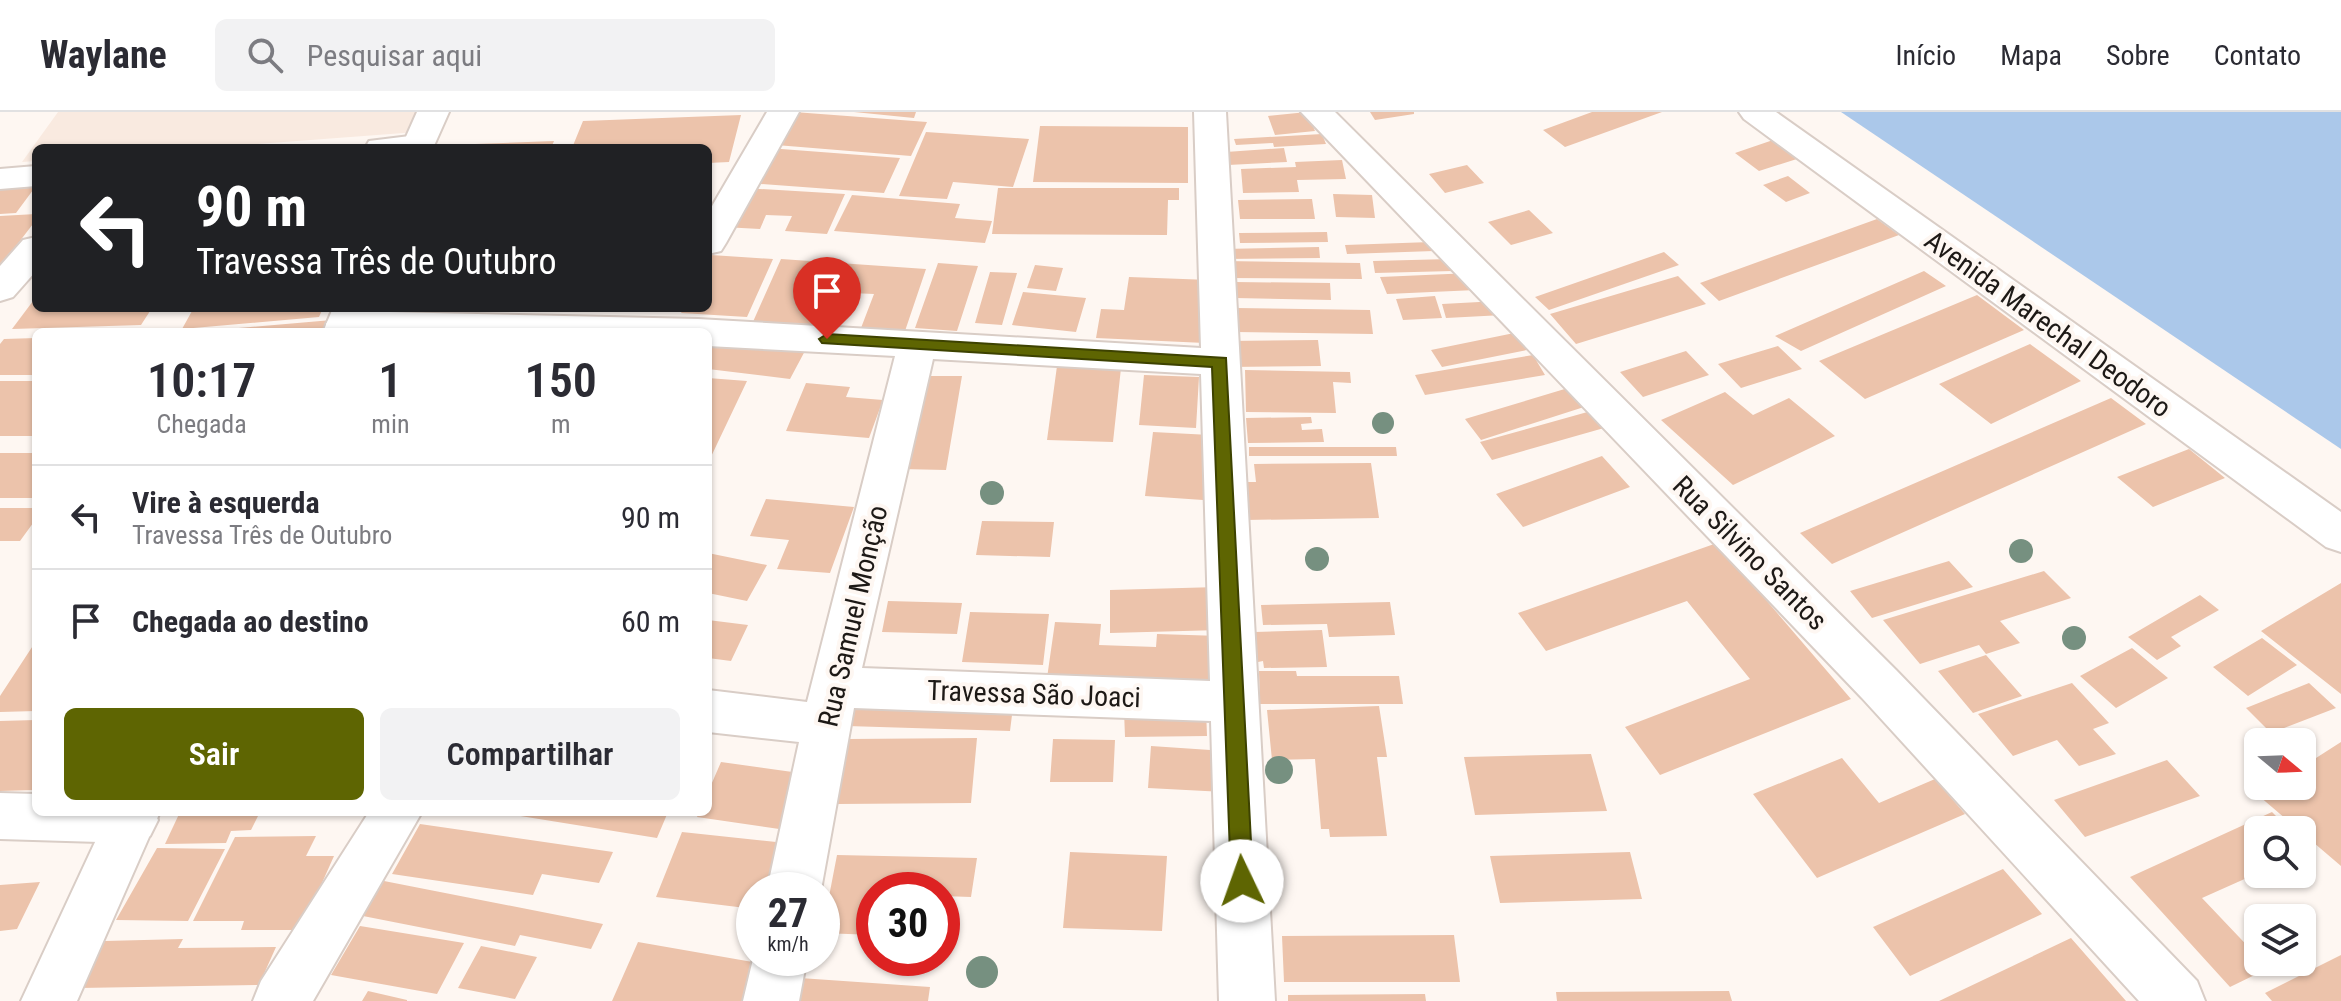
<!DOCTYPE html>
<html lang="pt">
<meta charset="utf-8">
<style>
body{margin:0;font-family:"Roboto Condensed",sans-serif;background:#f2f2f3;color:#2b2b33;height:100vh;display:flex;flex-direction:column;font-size:30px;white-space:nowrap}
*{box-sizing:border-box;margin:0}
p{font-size:26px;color:#7c7c81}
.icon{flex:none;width:44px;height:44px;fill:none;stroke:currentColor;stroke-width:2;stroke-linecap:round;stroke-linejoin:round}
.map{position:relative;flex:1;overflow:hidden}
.details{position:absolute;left:32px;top:216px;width:680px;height:488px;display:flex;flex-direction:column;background:#fff;border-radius:12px;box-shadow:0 2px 6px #0004}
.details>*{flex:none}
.top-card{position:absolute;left:32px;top:32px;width:680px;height:168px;border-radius:12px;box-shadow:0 2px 6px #0004;background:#202124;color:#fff;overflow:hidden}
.needle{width:52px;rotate:109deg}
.tools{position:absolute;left:2244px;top:616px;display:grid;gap:16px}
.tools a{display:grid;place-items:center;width:72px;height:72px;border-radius:12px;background:#fff;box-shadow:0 2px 6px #0004;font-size:40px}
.speed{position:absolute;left:736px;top:760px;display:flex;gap:16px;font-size:40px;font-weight:700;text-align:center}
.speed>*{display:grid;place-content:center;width:104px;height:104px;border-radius:50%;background:#fff;box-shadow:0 2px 6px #0004;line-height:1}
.speed small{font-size:20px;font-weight:400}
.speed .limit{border:12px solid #d22;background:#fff;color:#111}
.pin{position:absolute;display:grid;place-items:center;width:68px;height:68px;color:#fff;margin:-82px -34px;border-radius:50% 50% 50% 0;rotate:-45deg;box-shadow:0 0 8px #0007}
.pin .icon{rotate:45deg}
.me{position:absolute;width:88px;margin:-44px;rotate:357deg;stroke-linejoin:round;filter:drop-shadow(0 0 6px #0008)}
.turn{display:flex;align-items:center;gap:28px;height:168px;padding:0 32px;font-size:36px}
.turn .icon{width:104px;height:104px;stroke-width:2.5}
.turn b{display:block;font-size:56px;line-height:68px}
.eta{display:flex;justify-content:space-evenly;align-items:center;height:136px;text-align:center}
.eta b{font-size:48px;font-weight:600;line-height:56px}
.cta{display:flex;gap:16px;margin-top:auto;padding:16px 32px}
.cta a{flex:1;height:92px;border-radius:12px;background:#5e6502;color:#fff;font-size:32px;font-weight:600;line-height:92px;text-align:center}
.cta a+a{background:#f2f2f3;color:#2b2b33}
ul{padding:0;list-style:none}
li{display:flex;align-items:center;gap:24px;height:104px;padding:0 32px;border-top:2px solid #e1e1e2}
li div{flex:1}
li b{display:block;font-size:30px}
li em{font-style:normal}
header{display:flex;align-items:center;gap:48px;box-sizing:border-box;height:112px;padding:0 40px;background:#fff;border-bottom:2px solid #e1e1e2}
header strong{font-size:38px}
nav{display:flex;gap:44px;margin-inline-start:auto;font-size:28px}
.search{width:560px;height:72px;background:#f2f2f3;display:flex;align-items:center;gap:20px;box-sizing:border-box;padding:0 28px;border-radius:12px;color:#7c7c81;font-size:30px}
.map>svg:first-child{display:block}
.built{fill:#f9eae0}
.water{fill:#abc8ea}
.building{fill:#ecc3ab}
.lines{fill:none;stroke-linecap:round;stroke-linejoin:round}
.street-casing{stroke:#d9cdc6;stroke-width:4}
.secondary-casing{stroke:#d9cdc6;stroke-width:4}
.street{fill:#fff;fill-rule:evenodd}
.secondary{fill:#fff;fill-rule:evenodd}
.tree{fill:#769080}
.route{fill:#5e6502;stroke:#3d4201;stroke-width:2}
.labels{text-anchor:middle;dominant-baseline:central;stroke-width:8;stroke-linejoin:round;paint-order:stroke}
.street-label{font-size:28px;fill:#1d1916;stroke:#fef7f2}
</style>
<header>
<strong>Waylane</strong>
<div class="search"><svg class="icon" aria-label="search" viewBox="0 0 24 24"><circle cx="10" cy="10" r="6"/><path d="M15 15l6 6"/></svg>Pesquisar aqui</div>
<nav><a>Início</a><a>Mapa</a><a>Sobre</a><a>Contato</a></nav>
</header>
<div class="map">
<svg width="2341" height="889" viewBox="0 0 2341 889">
<rect width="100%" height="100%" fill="#fef7f2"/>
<path class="built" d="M58,0H425L417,20L204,36H36V49L22,50Z"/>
<path class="water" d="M1841,0H2341V337Z"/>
<path class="building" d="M794,0L927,10L911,44L776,33Z
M854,0H916L914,6Z
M1307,0L1315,19L1275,23L1268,4Z
M1370,0H1414V2L1375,8Z
M1592,0H1662L1565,35L1543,18Z
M741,3L729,50L708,51V36H572L583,9Z
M1040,14L1188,15V71L1033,70Z
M926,20L1029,27L1013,75L953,70L947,87L899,84Z
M1322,22L1326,32L1274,35L1273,31L1236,33L1234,27Z
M1776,27L1800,46L1759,59L1735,41Z
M554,29L551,36H447V33Z
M768,36L900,46L884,81L748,71Z
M1284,36L1287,50L1228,53L1226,40Z
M1342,48L1346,67L1297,68L1299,80L1243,81L1241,57L1296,55L1295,50Z
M1467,53L1484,71L1445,81L1429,62Z
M1788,64L1810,81L1786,90L1763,73Z
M36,74L16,101L0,102V76Z
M743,76L845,82L827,122L785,119L792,104L766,103L760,117L723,115Z
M998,76H1179V88H1168L1167,123L992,122Z
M1333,82L1372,83L1375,106L1336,105Z
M852,83L960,92L955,106L992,109L985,131L834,119Z
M1312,87L1315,107H1240L1238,88Z
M1529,98L1553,121L1511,133L1488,110Z
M36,102V108L0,155V104Z
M1877,107L1899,123L1719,189L1700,171Z
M1327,120L1328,130L1240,131L1239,121Z
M1431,130L1434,139L1347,142L1345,133Z
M1319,135L1320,146L1223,147V137Z
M1664,140L1679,153L1549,198L1535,185Z
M711,143L773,147L747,205L681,201L684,196H708V149Z
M781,147L926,157L905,219L861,216L874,182L851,181L836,217L752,212Z
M1450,147L1453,159L1375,161L1373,149Z
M1224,149L1360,151L1362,167L1224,166Z
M938,151L978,154L957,219L915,216Z
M1035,153L1063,156L1056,179L1027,176Z
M1924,159L1946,174L1801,239L1775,224Z
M990,160L1017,161L1002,213L975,211Z
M1471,161L1476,178L1387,182L1380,165Z
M1678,164L1706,192L1576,232L1550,202Z
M1129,165L1210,168L1205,231L1096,226L1101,197L1124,198Z
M1235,170L1330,171L1331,188L1235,186Z
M1023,180L1086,186L1076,220L1012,213Z
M1977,183L2024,218L1865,287L1819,249Z
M1435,184L1442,206L1403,208L1396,187Z
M36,185V196H152L141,213L12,217Z
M1498,189L1503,203L1446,206L1442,192Z
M225,196H323L319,205L182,217L192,199Z
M1236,196L1370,198L1373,222L1236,220Z
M332,208L327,220H215V218Z
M1524,219L1537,236L1442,255L1431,238Z
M708,225L806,237L790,267L708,257Z
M36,226V263H0V232L4,227Z
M1318,228L1321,254L1229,255L1227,229Z
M2030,232L2081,269L1991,312L1939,272Z
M1778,234L1802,257L1741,276L1718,252Z
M1686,239L1709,263L1643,285L1620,260Z
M1533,243L1545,263L1425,283L1415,263Z
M1057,254L1121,256L1113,330L1047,328Z
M1245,258L1350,260L1351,271L1333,270L1336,301L1246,300Z
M1144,263L1199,265L1196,316L1139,313Z
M919,264H962L946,358L901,357Z
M708,266L747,269L708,351Z
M0,269H36V324H0Z
M806,271L850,275L846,285L883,288L869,326L786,319Z
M1568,276L1584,295L1481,328L1465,307Z
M1725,280L1753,303L1789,286L1835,324L1733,373L1661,308Z
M2111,286L2146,312L1832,452L1800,421Z
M1591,299L1604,316L1492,348L1480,330Z
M1311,305L1312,311L1301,312L1302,318L1322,317L1324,330L1248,331L1246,306Z
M1153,320L1210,323L1203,388L1145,384Z
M1249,335H1396L1397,344H1249Z
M2189,337L2225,366L2153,395L2117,365Z
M0,341H36V386H0Z
M1602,344L1630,375L1523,415L1496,382Z
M1371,351L1379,406L1245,408L1243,370H1256L1254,352Z
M766,387L854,395L830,461L777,457L789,428L750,424Z
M0,396H36V407L20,429H0Z
M982,409L1054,410L1050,445L976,443Z
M1717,431L1851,587L1660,663L1625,615L1750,567L1687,489L1546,539L1518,501Z
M708,441L767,453L747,489L708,481Z
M1949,449L1973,475L1872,506L1850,479Z
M2044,459L2071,486L2000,509L2020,531L1986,542L1979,533L1920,552L1883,508Z
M2341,471V582L2261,519Z
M1218,475L1220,518L1110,521V478Z
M2200,483L2219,498L2171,525L2181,534L2157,548L2128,525Z
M888,489L962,491L957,522L882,520Z
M1390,490L1395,523L1329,525L1327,512L1263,513L1261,493Z
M970,500L1049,502L1043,553L962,550Z
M708,508L748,513L731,549L708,546Z
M1055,510L1101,512L1099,533L1156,535L1157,522L1220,524L1218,580L1046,573Z
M1322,518L1327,555L1264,556L1263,549L1258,550L1255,520Z
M2262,526L2297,553L2248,584L2213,555Z
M36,529V599L0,600V584Z
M2132,536L2168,566L2116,596L2080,564Z
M1986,543L2022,584L1973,601L1938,559Z
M1259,559H1296L1297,564H1399L1403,592H1260Z
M2072,571L2109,611L2093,617L2116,642L2079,654L2057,628L2013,644L1978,602Z
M2309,571L2336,596L2271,621L2246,596Z
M854,582L1014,587L1010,619L847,614Z
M1379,594L1387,645H1377L1387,724L1330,725L1329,717H1321L1315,647L1272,648L1267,598Z
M1206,597L1207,624L1125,625L1124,599Z
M36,608V678L0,679V609Z
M977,626L971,691L837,692L848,627Z
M1053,627L1115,628L1113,670H1050Z
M2341,630V754L2259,684L2274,674H2302V655Z
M1151,634L1225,639L1224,680L1148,676Z
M1591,642L1607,699L1475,703L1464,645Z
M1842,646L1879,691L1935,667L1965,702L1817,766L1753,682Z
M2167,648L2200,684L2085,725L2054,688Z
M721,650L814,663L793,719L697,705L699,700H708V680Z
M180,700H260L251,718L231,719L226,731L165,732Z
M495,700H668L657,726Z
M2272,700L2290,718H2258V761L2202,786L2258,845V850L2269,856L2230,875L2130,765Z
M420,712L613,740L599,771L542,762L533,783L392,762Z
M682,720L795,732L780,778H754V797L656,785Z
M316,724L306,744H334L301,818H241L244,809H193L235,725Z
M157,736L225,737L188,809L116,808Z
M1070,740L1167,744L1162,819L1063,816Z
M1630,740L1642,787L1500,791L1490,744Z
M837,743L977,746L971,785L942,784V778H874V823L822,821Z
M2003,757L2042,802L1910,864L1873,815Z
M384,769L603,812L591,837L520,823L515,834L363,804Z
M40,770L17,817L0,819V773Z
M360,814L464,831L437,882L331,863Z
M1454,823L1460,870H1284L1282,824Z
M2071,826L2126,889H1939Z
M183,827L178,836L276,835L259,873L79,876L105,829Z
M638,830L769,853L755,889H612Z
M481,834L537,845L515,887L458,876Z
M2341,843V889H2272L2265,881Z
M800,866L930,875L928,889H795Z
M368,879L407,888V889H362Z
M1729,879L1732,889H1557L1556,880Z
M1425,882L1426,889H1288V883Z"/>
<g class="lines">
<g class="street-casing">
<path id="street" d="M767,0H799L726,131L721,139L708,142V101Z
M1194,0H1226L1275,889H1219L1211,609L854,596L821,778H767L799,630L708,620V578L807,590L895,244L708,234V220H331L326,212L332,203L345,199L698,207L1201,236ZM933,247L1201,262L1210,569L862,556Z
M1301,0H1335L1896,558L2197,869L2205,889H2139L1862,586Z
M418,23L430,26L434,33L432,36H365L369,29Z
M36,54V74L0,77V57Z
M36,125V159L13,185L0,189V154L23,128Z
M0,681L36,682V700H154L158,708L150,724L132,731L0,727Z
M369,700H422L313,889H253L261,869Z
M754,843V846H807L799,889H743Z"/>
</g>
<g class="secondary-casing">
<path id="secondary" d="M417,0H449L433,36H401Z
M1739,0H1776L2341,400V440L2326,435L1744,7Z
M333,196H371L361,220H323Z
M109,700H160L77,889H21Z"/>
</g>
<use href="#street" class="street"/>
<use href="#secondary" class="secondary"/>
</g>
<g class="tree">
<circle cx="1383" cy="311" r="11"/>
<circle cx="992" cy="381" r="12"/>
<circle cx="2021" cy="439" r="12"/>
<circle cx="1317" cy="447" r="12"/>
<circle cx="2074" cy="526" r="12"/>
<circle cx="1279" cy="658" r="14"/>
<circle cx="982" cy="860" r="16"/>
</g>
<path class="route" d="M827,222L1226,246L1253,769L1249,776L1242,779L1234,776L1231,769L1212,255L822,231L819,227Z"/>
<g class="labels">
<g class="street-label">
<text transform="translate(2048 212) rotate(36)">Avenida Marechal Deodoro</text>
<text transform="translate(1750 441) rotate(45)">Rua Silvino Santos</text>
<text transform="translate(853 504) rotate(-77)">Rua Samuel Monção</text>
<text transform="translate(1034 582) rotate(2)">Travessa São Joaci</text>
</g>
</g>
</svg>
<div class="tools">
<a><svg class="needle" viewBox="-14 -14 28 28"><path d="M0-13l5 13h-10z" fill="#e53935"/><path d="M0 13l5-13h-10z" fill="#7c7c81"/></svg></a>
<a><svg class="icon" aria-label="search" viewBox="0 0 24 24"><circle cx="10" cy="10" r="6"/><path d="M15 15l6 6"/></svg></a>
<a><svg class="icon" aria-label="layers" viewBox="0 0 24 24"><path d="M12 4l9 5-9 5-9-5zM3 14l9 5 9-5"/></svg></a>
</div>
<div class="speed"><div>27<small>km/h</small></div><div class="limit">30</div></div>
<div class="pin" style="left:827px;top:227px;background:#d93025"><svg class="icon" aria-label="arrive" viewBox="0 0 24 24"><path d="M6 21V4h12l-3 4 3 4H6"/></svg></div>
<svg class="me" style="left:1242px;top:769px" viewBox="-20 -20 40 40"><circle r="19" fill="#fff"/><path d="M0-13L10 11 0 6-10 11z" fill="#5e6502"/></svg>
<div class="top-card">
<div class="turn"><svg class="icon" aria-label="left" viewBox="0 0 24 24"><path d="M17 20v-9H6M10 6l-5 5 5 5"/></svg><div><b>90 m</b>Travessa Três de Outubro</div></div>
</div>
<section class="details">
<div class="eta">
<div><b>10:17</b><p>Chegada</p></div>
<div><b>1</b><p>min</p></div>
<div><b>150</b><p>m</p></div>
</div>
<ul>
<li><svg class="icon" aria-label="left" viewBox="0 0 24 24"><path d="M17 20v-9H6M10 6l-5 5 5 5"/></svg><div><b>Vire à esquerda</b><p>Travessa Três de Outubro</p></div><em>90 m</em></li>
<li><svg class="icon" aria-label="arrive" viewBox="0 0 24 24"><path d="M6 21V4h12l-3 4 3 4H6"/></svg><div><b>Chegada ao destino</b></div><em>60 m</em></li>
</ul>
<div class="cta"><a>Sair</a><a>Compartilhar</a></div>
</section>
</div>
